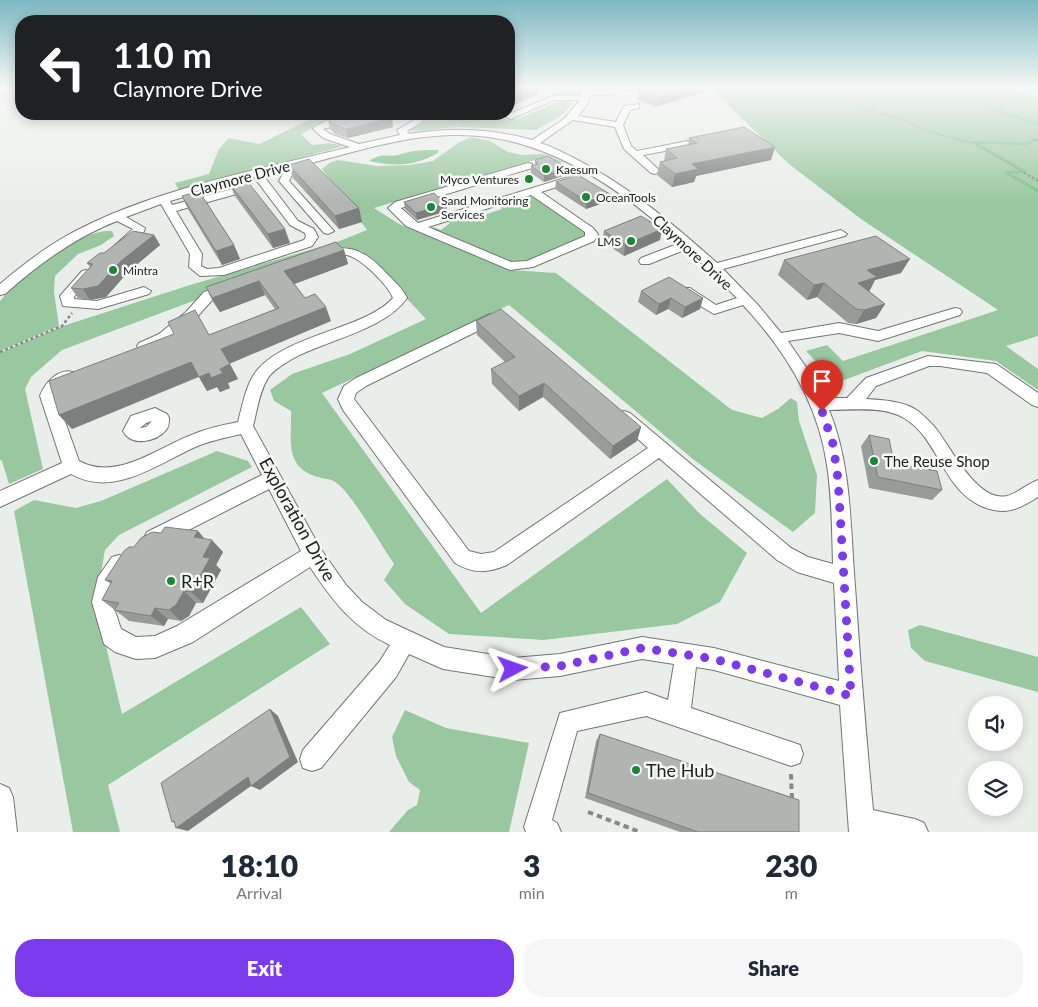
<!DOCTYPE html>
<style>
body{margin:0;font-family:Lato,sans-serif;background:#f6f6f7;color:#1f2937;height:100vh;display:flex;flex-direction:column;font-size:19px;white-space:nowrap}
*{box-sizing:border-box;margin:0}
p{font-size:16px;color:#747a83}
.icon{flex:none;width:28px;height:28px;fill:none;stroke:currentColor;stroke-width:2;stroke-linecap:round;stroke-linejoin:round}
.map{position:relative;height:832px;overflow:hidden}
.sheet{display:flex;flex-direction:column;background:#fff;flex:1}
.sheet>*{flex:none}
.top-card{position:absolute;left:15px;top:15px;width:500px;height:105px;border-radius:20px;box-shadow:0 2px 12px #0003;background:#202124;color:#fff;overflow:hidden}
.controls{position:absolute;left:968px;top:696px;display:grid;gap:10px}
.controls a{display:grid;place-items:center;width:55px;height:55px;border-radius:50%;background:#fff;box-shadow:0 2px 12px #0003;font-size:25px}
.pin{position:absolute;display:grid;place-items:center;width:42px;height:42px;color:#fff;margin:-51px -21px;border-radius:50% 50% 50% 0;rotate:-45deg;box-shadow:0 0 5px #0007}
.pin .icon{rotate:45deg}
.me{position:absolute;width:55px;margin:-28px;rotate:86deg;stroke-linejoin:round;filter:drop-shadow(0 0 4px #0008)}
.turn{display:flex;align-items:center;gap:18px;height:105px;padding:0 15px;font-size:22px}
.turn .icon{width:65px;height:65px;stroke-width:2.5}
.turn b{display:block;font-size:35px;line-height:42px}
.eta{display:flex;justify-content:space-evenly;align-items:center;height:85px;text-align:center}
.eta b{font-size:30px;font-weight:800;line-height:35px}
.button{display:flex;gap:10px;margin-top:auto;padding:10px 15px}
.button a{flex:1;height:58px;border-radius:20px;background:#7c3aed;color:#fff;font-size:20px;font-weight:800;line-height:58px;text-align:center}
.button a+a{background:#f6f6f7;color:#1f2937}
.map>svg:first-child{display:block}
.green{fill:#99c79f}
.water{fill:#7dbd86}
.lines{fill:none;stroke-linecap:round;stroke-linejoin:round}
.stream-far1{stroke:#7dbd86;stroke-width:2.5}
.stream{stroke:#7dbd86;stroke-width:3}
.minor-casing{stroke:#737673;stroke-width:2}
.path-far3{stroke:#868986;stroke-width:1;stroke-dasharray:2 1;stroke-linecap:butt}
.path-far2{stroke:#868986;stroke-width:2;stroke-dasharray:2.5 2;stroke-linecap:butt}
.path-far1{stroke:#868986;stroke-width:2.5;stroke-dasharray:3 2.5;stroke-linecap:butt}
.path{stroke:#868986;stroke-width:4;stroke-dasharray:5.5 4;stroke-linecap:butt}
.minor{fill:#fff;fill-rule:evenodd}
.wall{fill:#989c99}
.shaded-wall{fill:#7c7f7d}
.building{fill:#b1b5b2;stroke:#7c7f7d}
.route{stroke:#7c3aed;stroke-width:9;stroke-dasharray:0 16.2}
.poi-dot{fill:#1d853a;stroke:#f7fbf8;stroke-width:2}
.labels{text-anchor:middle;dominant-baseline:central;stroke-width:5;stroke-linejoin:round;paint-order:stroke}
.far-poi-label{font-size:12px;fill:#212321;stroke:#f7fbf8;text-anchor:start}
.street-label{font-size:15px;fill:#212321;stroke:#f7fbf8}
.poi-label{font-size:15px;fill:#212321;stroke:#f7fbf8;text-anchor:start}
.near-street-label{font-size:18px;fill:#212321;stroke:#f7fbf8}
.near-poi-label{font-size:18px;fill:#212321;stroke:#f7fbf8;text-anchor:start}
</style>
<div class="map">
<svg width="1038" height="832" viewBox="0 0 1038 832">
<rect width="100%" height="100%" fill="#eaeeea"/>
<path class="green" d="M552,87H578L581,94L572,96H556L552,94L556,93Z
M710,87H1009L1038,97V336L1006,346L1038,369V390L996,361L922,351L836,383L806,351L827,345L843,361L998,310L861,219L789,164Z
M569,100L573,104L572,105L559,117L536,130L457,127L413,131L409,129L421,125L425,118L419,114H491L502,119H517L560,101Z
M321,114H340L301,134L312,145L330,143L344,146L179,190L175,183L209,174L219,149L229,138L259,144Z
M471,137L490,141L508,152L522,155L543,154L563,162L556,163L541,158L374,208L399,224L510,270L556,273L732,410L762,418L778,409L791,398L797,402L799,421L817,475L815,513L793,532L694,460L509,305L322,393L481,613L667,479L700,514L747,553L720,602L677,624L544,640L449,634L405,604L384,580L394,564C378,540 363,513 345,491C330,474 328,482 312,475C284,464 292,435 291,411L274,401L270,390L292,374L350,354L426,319L362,251L342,247L332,249L62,350L31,377L25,389L43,469L9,484L2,461L0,460V353L63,326L190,285L337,242L367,230L322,169L331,162L338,160L377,166L410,165L433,161L458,143Z
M530,196L536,198L584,231L586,234L584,238L527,262L515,264L433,229V227L441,230L450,223L446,221L476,212L481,216L502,209L498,205Z
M106,231H112L114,236L101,245L78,254L55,276L54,292L59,326L0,351V301C25,272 67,236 106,231Z
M217,451L248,461L252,467L119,535L105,550L98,589L97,608L122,714L301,607L330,644L108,785L120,832H73L14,511L34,500L76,508L101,501Z
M920,625L1038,657V692L925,661L911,648L908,630Z
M405,710L446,728L529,743L509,832H389L408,810L417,805L420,790L409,782L396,756L392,737Z"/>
<path class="water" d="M438,150V153C414,166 396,167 369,161C385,151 388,159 401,154C413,150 425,150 438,150Z"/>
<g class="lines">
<path class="stream-far1" d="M990,87L994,93L991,97L996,100L990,105L993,109L1038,124
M1026,172L974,142L1026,144L1038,139
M1008,174L1006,172H1025"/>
<path class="stream" d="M1007,173L1038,191"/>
<g class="minor-casing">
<path id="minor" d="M13,87H21V89L0,94V90Z
M628,87H642L608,95H590L586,106L578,116L616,122L624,106L639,104V108L630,110L623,125L631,146L637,151L708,137L713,140L708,143L643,155L660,171L655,174L651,173L624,149L615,127L573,120L540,143C551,146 562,152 572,157C626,184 672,223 717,263L841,230L847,234L845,236L723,269L758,305L781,333L839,323L878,331L955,308L960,309L962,312L960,315L878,341L839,333L788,341L812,376L824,398H847L866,378L928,356L996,364L1038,393V407L1032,405L987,373L940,366H929L876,386L866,399C883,400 904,401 918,411C925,417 932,423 937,430C951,448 978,503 1007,496C1018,493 1027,484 1038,480V497C1017,510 1005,516 981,506C942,488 939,439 904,418C884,406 852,410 829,410C852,466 850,527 855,586C860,661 866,736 873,810L915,819L924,823L928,832H849L840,705L714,670L696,667L691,708L800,745L803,754L800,763L791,766L646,716L577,731L552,820L557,823L561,832H526L524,827L560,713L646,692L668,700L674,664L642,659L560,676L513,680L443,669L409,654L396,677L321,768L312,771L303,768L300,759L303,750L380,661L390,645C352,627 333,601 310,567L193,642L155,658L136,659L115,652L104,644L92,602L98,577L112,557L119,555L126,557L129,564L115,587L112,602L121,629L136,637L155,636L177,626L301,551L269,489L161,544L154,547L147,544L144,538L147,532L262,475L241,434C224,438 208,441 193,448C156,465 113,498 71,474L0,507V491L62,463L40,396C45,383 58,368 73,372L76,376C70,385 59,386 56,396L79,461C117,482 158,447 194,434C208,428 223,425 238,422C243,404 246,382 259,368C279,346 323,334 351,323C366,317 382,310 393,298C388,285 361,258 347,255C339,253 332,256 324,258L318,254L320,251C353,243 367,252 389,276C396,283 403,289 407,298C385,330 326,340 292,359C284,364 273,370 268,378C259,392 257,411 253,426L320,548L346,585L362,602L386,620L444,647L513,658L560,654L642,637L714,648L839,681L834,583L797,572L777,560L659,458L507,565C488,573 473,574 455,563L343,410L338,399L344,386L356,378L490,314H500L502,317L500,320L366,386L356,393L354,399L469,551L481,554L494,552L648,448L618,421L616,417L618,413L624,411L630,413L791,548L808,557L833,564C832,531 832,497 827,465C818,403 785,350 743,305L714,314L680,294L678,291L680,288H690L716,305L737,298L687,249L649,264H641L639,261L641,258L680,243C618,186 540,132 452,135C399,136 348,154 296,167L289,181L332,229L334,231L328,234L324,233L279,181L285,170L263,175L298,221L314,229L318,237L312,246L224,275L200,276L189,267L190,254L161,204L126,217L145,228C143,238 129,247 120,250L114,246L133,229L117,221C74,238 39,264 5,294L0,295V284C19,268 39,252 61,239C143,191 257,170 350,147L323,138L313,129C325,117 359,114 375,114L374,116L323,129L330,134L359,144L400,135L397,130L414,120L412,114H421L423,117L421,123L407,131L409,134C451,127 490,128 532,140L564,119L580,100H554L511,119L500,114H509L553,96H581L582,90L586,88C598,94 614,89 628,87ZM254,177L290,225L305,233L306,237L304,240L219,268L207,269L201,266L202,254L176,211L240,193L241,191L236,188L172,205L170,201Z
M528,163L532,164V168L401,208L418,223L575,175L580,178L579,180L541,192L593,228L598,234L594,241L533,267L510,270L406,226L388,208L395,202ZM531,195L585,232V236L527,261L511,262L428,227Z
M86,270L92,274L74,297V299L97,301L144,287L151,291L149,294L98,309L63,306L60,296L82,271Z
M230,284L237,288L235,291L214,298L196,318L169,340L149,349H139L137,346L139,343L159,334L186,312L204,292Z
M155,408L167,414L169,418C169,422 169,427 166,430C156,442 131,447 123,431L131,416ZM152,421L146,427L140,428L146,423Z
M0,784L9,788L13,797L17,832H0Z"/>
</g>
<path class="path-far3" d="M820,87L849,98L865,109L900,119L930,132L973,143L1026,174
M452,114L466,122
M1032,139L1038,141"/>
<path class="path-far2" d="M1024,173L1038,181"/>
<path class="path-far1" d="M0,352L62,326L72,313"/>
<path class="path" d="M791,774L792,801
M588,812L640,832"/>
<use href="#minor" class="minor"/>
</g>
<path class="wall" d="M650,87H709L708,91L655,107L637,99L639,90Z
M392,118L393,127L348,138L335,134L330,129L328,120Z
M689,138L775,147L771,160L696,176L694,182L672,187L657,175L660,162L664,161L666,149L688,145Z
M535,160L566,175L544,182L531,173V166L535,165Z
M289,165L359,208L362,222L339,229L293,178Z
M556,182L609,201L586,209L555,189Z
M229,183L290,243L273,248L235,196Z
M182,196L234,245L240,259L222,265L188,209Z
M404,202L446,204L447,211L417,220L405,209Z
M604,231L660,240L624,256L602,241Z
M154,235L160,245L128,272L106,297L90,300L78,298L71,288L90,267L87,263L104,253Z
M344,250L348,264L294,284L305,298L331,321L229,363L238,379L228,383L230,388L220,392L217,387L207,391L199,377L72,429L59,415L209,335L275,309L265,295L220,312L213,302L206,287Z
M784,260L901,273L875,280L869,291L885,304L876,318L856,324L848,323L817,297L807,300L778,275Z
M641,291L703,298L700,309L682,318L668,309L656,315L638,302Z
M476,321L641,427L637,441L610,459L543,397L519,411L492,384L491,369L505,362L477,335Z
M869,435L894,463L942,490L932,500L869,488L861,446Z
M198,531L204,539L223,552L216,565L221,570L203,603H196L189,616L181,621L168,619L164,626L129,621L102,600L111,584L105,580L134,547L161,533Z
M600,734L799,832H680L585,798L596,741Z"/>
<path class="shaded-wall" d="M516,87H539V94L509,107V90Z
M696,87H709L708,91L655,107L657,98Z
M392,118L393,127L348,138L346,129Z
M775,147L771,160L696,176L694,182L672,187L675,174L692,164Z
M567,168L566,175L544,182V175Z
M610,194L609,201L586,209L587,202Z
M446,204L447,211L417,220L416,213Z
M359,208L362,222L339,229L335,216Z
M285,229L290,243L273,248L268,234Z
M662,229L660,240L624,256L625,245Z
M154,235L160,245L128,272L106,297L90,300L83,289L121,261Z
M234,245L240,259L222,265L216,251Z
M344,250L348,264L289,286L284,271Z
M910,259L901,273L875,280L869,292L858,283L867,270Z
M259,281L265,295L220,312L212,298Z
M824,283L817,297L807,300L814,285Z
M671,298L668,309L656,315L659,304Z
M703,298L700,309L682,318L685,307Z
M885,304L876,318L856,324L864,310Z
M326,307L331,321L229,364L221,349Z
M191,362L200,376L72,429L59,415Z
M230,364L238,379L228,383L220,369Z
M209,373H223L230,388L220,392L217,387L207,391L199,377Z
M544,383L543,397L519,411V396Z
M641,427L637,441L610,459L613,446Z
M198,531L209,544L194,537Z
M212,540L223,552L216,565L221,570L203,603L191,592L203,557Z
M184,591L196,603L189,616L181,621L169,610Z
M155,608L168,619L164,626L151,616Z
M270,709L278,716L298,762L260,790L251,786L188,831L176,828L181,824L172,822Z"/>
<path class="building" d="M509,87H516L509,90Z
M650,87H696L657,98L639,90Z
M352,114H387L392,118L346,129L333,124L328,120Z
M744,127L775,147L692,164L698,169L675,174L660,162L677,158L666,149L697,143L689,138Z
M548,156L567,168L544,175L531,166L538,164L535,160Z
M309,159L359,208L335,216L289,165Z
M578,175L610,194L587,202L556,182Z
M244,177L285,229L268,234L229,183Z
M199,191L234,245L216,251L182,196Z
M434,193L446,204L416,213L404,202Z
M641,216L662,229L625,245L604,231Z
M133,231L154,235L121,261L98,286L83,289L71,288L93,264L87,263L100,253H104Z
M876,236L910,259L867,270L877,277L858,283L885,304L864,310L856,309L824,283L814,285L784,260Z
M336,242L344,250L284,271L305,298L315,294L326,307L221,349L230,364L220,369L223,373L211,378L209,373L199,377L191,362L59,415L49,381L174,334L168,322L195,310L209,335L279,308L259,281L212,298L206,287Z
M669,277L703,298L685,307L671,298L659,304L641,291Z
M501,309L641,427L613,446L544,383L519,396L491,369L515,357L476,321Z
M869,435L889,439L894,463L937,471L942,490L878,477Z
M165,527L198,531L194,537L212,540L203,557L210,558L191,592L184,591L176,605L169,610L155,608L151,616L114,610L119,603L102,600L112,581L105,580L124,551L129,547H134L141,538L152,532L161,533Z
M270,709L290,757L251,786L248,777L176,828L174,821L172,822L161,783Z
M600,734L799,800V832H698L588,793Z"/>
<linearGradient id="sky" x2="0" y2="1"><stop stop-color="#7db8c1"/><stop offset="0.43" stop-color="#f6f7f6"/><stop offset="1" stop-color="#f6f7f6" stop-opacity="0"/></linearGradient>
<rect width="1038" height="203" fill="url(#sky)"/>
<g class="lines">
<path class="route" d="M513,669L560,666L642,648L714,659L851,696L838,479L833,444L822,411"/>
</g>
<g class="poi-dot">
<circle cx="546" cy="169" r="5"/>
<circle cx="529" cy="179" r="5"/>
<circle cx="586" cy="197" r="5"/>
<circle cx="431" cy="207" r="5"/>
<circle cx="631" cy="241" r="5"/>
<circle cx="113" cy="270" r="5"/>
<circle cx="874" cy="461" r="5"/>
<circle cx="171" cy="581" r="5"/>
<circle cx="636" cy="770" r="5"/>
</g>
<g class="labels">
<g class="far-poi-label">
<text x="556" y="169">Kaesum</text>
<text x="519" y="179" text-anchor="end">Myco Ventures</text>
<text x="596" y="197">OceanTools</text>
<text x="441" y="200">Sand Monitoring<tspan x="441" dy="14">Services</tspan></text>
<text x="621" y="241" text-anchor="end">LMS</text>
<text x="123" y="270">Mintra</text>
</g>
<g class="street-label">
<text transform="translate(240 178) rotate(-15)">Claymore Drive</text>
<text transform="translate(693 252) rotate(43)">Claymore Drive</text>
</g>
<g class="poi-label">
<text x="884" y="461">The Reuse Shop</text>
</g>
<g class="near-street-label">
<text transform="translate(298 519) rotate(61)">Exploration Drive</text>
</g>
<g class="near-poi-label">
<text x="181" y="581">R+R</text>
<text x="646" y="770">The Hub</text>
</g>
</g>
</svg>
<div class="controls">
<a><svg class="icon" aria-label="sound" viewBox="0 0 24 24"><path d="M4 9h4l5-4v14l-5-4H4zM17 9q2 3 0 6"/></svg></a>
<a><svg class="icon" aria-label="layers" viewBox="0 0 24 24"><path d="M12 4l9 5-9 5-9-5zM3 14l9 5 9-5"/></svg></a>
</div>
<div class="pin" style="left:822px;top:411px;background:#d93025"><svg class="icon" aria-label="arrive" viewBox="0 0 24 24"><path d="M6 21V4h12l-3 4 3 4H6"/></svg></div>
<svg class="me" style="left:513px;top:669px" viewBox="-20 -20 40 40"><path d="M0-17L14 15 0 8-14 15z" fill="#7c3aed" stroke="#fff" stroke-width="4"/></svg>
<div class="top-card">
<div class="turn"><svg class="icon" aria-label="left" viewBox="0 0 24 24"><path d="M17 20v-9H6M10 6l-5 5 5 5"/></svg><div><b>110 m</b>Claymore Drive</div></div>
</div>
</div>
<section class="sheet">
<div class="eta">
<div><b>18:10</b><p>Arrival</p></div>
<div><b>3</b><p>min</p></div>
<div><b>230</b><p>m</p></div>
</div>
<div class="button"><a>Exit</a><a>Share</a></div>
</section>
